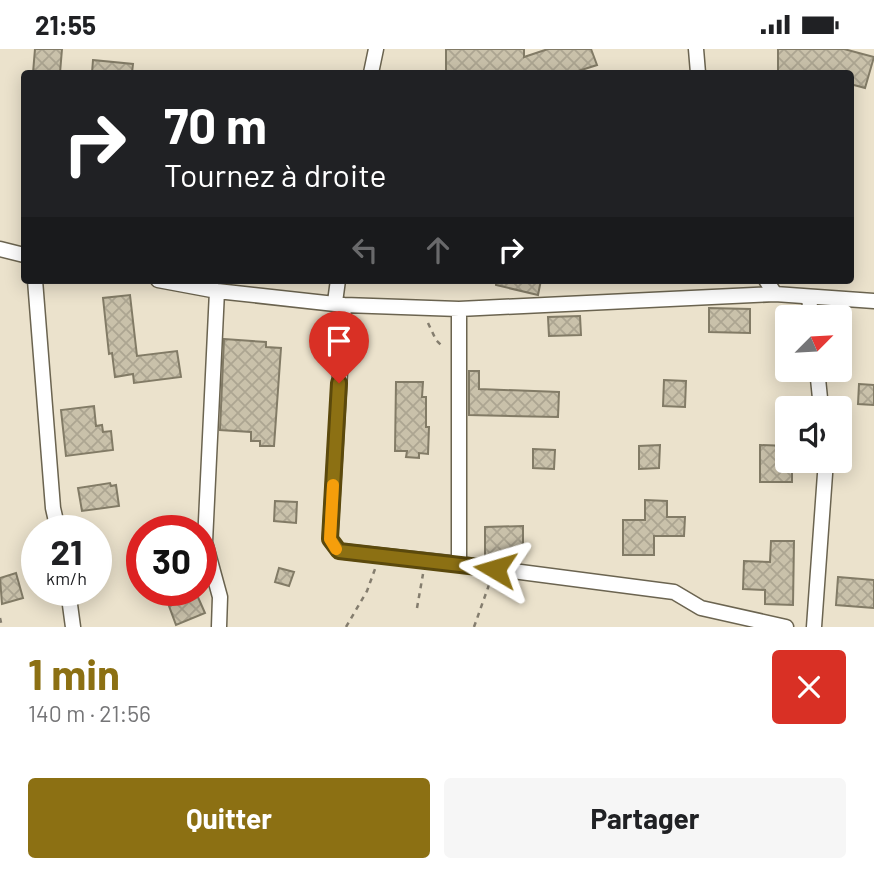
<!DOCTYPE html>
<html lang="fr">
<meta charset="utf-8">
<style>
body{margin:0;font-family:Barlow,sans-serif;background:#f6f6f6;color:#202124;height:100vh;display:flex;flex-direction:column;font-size:26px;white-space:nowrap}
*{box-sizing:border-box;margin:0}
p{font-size:23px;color:#757577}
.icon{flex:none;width:38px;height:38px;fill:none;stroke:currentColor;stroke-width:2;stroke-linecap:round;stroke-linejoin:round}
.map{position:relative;height:578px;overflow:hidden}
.drawer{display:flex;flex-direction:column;background:#fff;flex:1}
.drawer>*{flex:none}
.hud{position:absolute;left:21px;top:21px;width:833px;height:214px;border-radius:7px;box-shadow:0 4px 18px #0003;background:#202124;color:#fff;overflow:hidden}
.needle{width:46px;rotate:66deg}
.tools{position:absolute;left:775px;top:256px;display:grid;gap:14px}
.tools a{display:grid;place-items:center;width:77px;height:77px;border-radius:7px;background:#fff;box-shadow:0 4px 18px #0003;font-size:35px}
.speed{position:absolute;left:21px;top:466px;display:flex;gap:14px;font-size:35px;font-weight:700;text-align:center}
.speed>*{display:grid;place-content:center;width:91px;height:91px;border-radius:50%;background:#fff;box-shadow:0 4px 18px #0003;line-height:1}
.speed small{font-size:18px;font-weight:400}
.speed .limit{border:10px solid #d22;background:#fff;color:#111}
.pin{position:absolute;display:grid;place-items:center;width:60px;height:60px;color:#fff;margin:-72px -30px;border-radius:50% 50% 50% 0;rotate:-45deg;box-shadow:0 0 7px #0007}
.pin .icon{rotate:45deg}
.me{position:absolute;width:77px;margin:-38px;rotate:277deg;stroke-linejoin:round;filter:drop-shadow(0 0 5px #0008)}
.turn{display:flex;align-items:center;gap:24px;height:147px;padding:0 28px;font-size:32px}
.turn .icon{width:91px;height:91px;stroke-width:2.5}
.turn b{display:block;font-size:49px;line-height:60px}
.lanes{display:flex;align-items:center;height:66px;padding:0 28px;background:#0003;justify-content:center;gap:35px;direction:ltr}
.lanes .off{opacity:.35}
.round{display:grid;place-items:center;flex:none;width:74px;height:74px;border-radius:7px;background:#f6f6f6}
.headline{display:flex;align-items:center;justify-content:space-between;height:119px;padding:0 28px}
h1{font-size:42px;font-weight:700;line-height:52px;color:#8c7013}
.cta{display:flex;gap:14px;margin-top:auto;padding:14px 28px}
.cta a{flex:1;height:80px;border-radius:7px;background:#8c7013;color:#fff;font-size:28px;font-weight:700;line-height:80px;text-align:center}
.cta a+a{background:#f6f6f6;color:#202124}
.status{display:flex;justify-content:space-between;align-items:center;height:49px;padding:0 35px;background:#fff;direction:ltr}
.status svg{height:19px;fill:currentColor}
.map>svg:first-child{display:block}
.building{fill:url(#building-cross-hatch);stroke:#827b66;stroke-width:2}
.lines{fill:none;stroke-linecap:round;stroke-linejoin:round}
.minor-casing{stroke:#6b6450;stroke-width:17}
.path{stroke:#847d6e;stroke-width:2.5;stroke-dasharray:5 5;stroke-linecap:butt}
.minor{stroke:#fff;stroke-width:14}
.route-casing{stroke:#5b490c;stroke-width:18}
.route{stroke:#8c7013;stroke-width:12}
.slow{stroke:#f59e0b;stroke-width:12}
</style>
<div class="status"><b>21:55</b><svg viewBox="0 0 49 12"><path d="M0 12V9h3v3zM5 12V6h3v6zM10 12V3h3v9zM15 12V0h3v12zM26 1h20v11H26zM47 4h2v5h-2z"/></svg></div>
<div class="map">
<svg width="874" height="578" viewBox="0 0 874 578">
<defs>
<pattern id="building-cross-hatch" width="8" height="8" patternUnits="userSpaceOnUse" patternTransform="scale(1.75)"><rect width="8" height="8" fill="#c9c1aa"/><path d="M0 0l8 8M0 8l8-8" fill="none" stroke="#aca591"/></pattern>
</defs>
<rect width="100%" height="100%" fill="#ebe2cc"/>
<path class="building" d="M35,0H62L60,24H33Z
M446,0H524V8L548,0H591L597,16L572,24H446Z
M778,0H844L874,8L865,39L850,35V24H778Z
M93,11L133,15L132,24H92Z
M496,231H541L538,246L496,236Z
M130,246L137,307L177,302L181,328L134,334L133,325L115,328L112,304L109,305L103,249Z
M709,259L750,260V284L709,283Z
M580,267L581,286L549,287L548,268Z
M224,290L266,293V298L281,299L274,397H260V392H251V383L220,381Z
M469,322H479V340L559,343L558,368L469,366Z
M664,331L686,332L685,358L663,357Z
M396,333H423L422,348H426V378H429L428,405L419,404V409L406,408L407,402H395Z
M859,335L874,336V356L858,355Z
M94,357L96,377L102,376L103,383L111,382L113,401L66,407L61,361Z
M660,396L659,419L639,420V397Z
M760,396L788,397V411H792V433H760Z
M533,400L555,401L554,420L533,419Z
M110,434L111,437L116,436L119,457L82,462L78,439Z
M645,451L667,452V468H685L684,487H654V506H623V471H645Z
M275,452L297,453L296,474L274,472Z
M523,477V501H509L508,509H485V478Z
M771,492H794L793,556L765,555V541L743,540L744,512L770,513Z
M279,519L294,523L289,537L275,533Z
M16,524L23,549L2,555L0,529Z
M838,528L874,531V559L836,556Z
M197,546L205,564L176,576L169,557Z"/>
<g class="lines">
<g class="minor-casing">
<path id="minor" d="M696,0L698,24
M371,24L376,0
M0,200L24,206
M35,231L53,459L58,481
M158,231L217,242L344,256L459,260L775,245
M766,231L775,245L874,252
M217,242L205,493L220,548L219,578
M809,248L811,268
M335,253L338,231
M344,256L330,490L339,502L459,515L674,543L701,559L786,578
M817,320L821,359
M459,515V260
M68,541L73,578
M814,578L826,411"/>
</g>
<path class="path" d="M428,274L436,291L443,298
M417,559L423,525
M0,569L2,578
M346,578L367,542L375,520
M474,578L490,533"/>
<use href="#minor" class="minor"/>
</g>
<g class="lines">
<g class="route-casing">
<path id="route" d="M339,334L330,490L339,502L495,520"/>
</g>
<use href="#route" class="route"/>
<path class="slow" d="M333,436L330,490L336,500"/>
</g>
</svg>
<div class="tools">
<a><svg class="needle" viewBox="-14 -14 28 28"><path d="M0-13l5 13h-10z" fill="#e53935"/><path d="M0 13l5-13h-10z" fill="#757577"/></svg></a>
<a><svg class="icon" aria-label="sound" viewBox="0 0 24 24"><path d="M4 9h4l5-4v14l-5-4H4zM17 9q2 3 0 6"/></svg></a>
</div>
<div class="speed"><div>21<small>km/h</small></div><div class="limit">30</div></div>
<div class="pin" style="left:339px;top:334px;background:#d93025"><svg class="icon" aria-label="arrive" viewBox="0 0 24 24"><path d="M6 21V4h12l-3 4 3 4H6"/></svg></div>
<svg class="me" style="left:495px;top:520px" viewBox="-20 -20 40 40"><path d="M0-17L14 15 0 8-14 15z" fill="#8c7013" stroke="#fff" stroke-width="4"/></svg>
<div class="hud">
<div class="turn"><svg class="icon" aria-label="right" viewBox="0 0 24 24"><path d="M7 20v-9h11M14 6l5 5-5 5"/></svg><div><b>70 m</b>Tournez à droite</div></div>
<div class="lanes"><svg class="icon off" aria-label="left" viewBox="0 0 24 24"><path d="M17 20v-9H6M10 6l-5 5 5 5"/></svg><svg class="icon off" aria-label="ahead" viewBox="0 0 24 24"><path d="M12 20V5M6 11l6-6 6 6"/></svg><svg class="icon" aria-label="right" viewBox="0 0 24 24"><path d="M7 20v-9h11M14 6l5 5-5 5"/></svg></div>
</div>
</div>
<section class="drawer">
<div class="headline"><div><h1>1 min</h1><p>140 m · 21:56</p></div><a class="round" style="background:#d93025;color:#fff"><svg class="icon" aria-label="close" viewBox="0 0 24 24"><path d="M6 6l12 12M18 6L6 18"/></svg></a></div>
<div class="cta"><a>Quitter</a><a>Partager</a></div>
</section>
